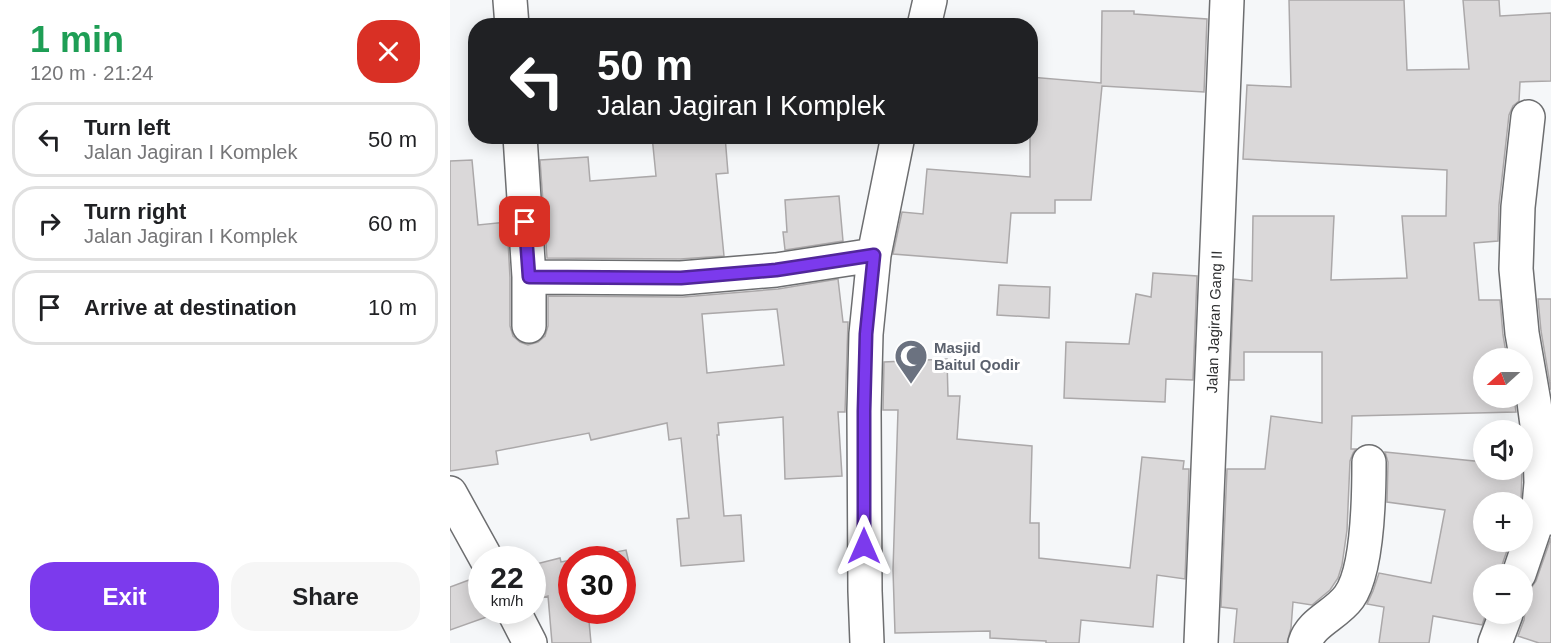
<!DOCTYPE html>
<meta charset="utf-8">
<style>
body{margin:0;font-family:Helvetica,sans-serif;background:#f6f6f6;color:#202124;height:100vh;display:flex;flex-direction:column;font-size:22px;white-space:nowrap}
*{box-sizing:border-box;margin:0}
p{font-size:20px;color:#757577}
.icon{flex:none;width:33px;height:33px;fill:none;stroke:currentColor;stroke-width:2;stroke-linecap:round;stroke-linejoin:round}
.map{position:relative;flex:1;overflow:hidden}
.panel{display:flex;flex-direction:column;background:#fff;width:450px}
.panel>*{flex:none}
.banner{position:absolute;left:18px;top:18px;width:570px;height:126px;border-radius:24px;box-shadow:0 3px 15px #0003;background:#202124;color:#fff;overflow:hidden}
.needle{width:39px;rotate:249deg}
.tools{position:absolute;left:1023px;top:348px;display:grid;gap:12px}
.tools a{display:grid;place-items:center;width:60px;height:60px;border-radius:50%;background:#fff;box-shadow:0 3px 15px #0003;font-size:30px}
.speed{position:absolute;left:18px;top:546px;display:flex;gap:12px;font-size:30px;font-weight:700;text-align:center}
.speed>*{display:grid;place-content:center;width:78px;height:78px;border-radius:50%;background:#fff;box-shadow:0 3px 15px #0003;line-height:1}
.speed small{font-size:15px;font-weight:400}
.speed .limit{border:9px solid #d22;background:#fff;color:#111}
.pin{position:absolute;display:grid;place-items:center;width:51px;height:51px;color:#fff;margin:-26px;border-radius:12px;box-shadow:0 3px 9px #0006}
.me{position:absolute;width:66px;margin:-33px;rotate:0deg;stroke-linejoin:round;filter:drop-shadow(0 0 4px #0008)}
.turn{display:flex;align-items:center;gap:21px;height:126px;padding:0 30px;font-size:27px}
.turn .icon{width:78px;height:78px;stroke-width:2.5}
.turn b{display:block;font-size:42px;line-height:51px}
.round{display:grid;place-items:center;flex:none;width:63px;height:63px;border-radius:24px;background:#f6f6f6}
.summary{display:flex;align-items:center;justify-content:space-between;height:102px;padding:0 30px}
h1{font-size:36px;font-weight:700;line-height:45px;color:#1e9e55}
.primary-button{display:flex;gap:12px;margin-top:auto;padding:12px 30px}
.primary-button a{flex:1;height:69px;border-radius:24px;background:#7c3aed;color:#fff;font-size:24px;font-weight:700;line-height:69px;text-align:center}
.primary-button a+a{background:#f6f6f6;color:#202124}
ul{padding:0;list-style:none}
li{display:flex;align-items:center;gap:18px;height:75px;margin:0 12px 9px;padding:0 18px;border:3px solid #e0e0e0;border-radius:24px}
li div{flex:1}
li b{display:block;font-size:22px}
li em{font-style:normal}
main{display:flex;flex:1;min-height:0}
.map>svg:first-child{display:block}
.building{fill:#dad8d9;stroke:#aba8a9;stroke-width:1.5;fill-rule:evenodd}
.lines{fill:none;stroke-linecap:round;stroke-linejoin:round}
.street-casing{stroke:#6d6e70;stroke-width:36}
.street{stroke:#fff;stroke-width:33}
.route-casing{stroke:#51269a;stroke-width:15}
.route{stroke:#7c3aed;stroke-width:10}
.labels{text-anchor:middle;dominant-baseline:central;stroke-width:6;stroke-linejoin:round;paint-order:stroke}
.street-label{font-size:15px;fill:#2e2f30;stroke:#fff}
.worship-label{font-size:15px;font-weight:bold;fill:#5b616d;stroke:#fff;text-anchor:start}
</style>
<main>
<section class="panel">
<div class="summary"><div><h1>1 min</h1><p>120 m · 21:24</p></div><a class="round" style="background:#d93025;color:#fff"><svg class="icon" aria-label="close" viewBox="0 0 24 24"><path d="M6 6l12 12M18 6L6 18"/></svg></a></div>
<ul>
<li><svg class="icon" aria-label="left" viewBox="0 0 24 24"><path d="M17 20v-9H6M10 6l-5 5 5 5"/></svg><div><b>Turn left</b><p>Jalan Jagiran I Komplek</p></div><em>50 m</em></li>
<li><svg class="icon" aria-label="right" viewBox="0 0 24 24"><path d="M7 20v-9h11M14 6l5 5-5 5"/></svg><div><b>Turn right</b><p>Jalan Jagiran I Komplek</p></div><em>60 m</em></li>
<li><svg class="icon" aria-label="arrive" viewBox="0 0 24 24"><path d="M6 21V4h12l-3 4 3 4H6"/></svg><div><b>Arrive at destination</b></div><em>10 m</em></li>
</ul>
<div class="primary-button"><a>Exit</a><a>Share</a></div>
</section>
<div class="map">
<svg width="1101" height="643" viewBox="0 0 1101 643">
<rect width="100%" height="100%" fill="#f5f7f9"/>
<path class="building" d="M839,0H954L957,70L1019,69L1013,0H1049L1050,16L1101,13V81L1070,82L1069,101L1063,106L1059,115L1049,205L1048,241L1024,243L1029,300H1050L1053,335L1057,358H1034V398H1064L1066,412L902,416L901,449H906L903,453L900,461L897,530L892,565L888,578L880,590L862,605L843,602L841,628L837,643H784L787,609L771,607L777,469H815L821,416L872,423V352H794V380H780L784,279L802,281L803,216H884L881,280L957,278L952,216H996L997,170L793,159L797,85L841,87Z
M652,11H684V14L757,19L754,92L652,86L641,200H605V213H561L557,263L443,254L452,212L473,214L477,169L580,177V77L651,83Z
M202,136H275L278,173L266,174L274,256L230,259L97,258L90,160L138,157L140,181L206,176Z
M22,160L28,225L57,222L60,278V326L63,336L70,342L78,345L88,342L95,336L98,326V296L233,297L328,289L388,279L393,322H398L395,412H388L392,476L335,479L333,417L268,423L269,435H267L274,516L291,515L294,561L231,566L227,519L239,518L231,438L219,440L217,423L141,440L139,433L46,451L48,464L0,471V161ZM327,309L334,365L257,373L252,314Z
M389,196L393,241L335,250L333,232H337L335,200Z
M703,273L747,276L743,380L716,379L715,402L614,398L616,342L679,344L686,294L701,297Z
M549,285L600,287L599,318L547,315Z
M1088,299H1101V390L1091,331Z
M497,359L498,396H510L507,439L582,446L580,523H589V558L680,568L692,457L734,461L733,469H739L735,579L707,575L703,627L631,620L629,643H596V641L540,638V631L445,633L443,570L448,410H433L434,362Z
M935,452L1034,462V470H1072L1071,502H1034V542H1060L1051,568V574H1034V614H1036L1032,625L983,616L979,643H929L934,607L917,604L923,591L929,573L981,583L995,510L937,502L938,462Z
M1101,538V643H1089L1068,636L1074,620L1075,612L1072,606V592L1081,588L1086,581Z
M176,550L180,567L172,570V560H125Z
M110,558L111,562L122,560V610H138L141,643H102L98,596L82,601V565Z
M32,577V610H44L45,614L0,630V587L19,580Z"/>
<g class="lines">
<g class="street-casing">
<path id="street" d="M60,0L62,26
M474,26L480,0
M1078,117L1068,207L1066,269L1072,333L1084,402L1090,447L1091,483L1088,518
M70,136L79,277V326
M79,277L231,278L326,270L424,255
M0,493L37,560
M1069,574L1088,518H1101
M63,610L80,643
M417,643L415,591L414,411L416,334L424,255L448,136
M751,643L777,0
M855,643C861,622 886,615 899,597C918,571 919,495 919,462
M1045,643L1056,614"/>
</g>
<use href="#street" class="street"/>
</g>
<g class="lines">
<g class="route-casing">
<path id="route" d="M75,222L79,277L231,278L326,270L424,255L416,334L414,411V546"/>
</g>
<use href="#route" class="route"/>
</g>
<defs>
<g id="mosque-pin" transform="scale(1.725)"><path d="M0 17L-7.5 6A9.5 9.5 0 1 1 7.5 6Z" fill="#6b7280" stroke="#fff"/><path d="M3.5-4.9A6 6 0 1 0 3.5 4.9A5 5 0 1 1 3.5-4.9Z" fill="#fff"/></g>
</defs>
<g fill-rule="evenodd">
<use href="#mosque-pin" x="461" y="356"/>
</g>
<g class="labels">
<g class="street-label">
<text transform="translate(764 322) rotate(-88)">Jalan Jagiran Gang II</text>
</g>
<g class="worship-label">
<text x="484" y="347">Masjid<tspan x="484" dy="17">Baitul Qodir</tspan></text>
</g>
</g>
</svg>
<div class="tools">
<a><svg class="needle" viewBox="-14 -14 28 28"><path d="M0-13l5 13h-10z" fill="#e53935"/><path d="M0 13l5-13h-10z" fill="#757577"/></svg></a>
<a><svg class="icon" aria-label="sound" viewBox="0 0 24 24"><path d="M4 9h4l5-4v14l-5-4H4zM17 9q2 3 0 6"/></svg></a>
<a>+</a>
<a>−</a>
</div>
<div class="speed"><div>22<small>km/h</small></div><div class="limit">30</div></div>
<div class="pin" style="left:75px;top:222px;background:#d93025"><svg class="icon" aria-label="arrive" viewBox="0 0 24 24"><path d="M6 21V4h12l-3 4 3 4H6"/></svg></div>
<svg class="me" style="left:414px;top:546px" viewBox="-20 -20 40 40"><path d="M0-17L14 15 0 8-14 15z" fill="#7c3aed" stroke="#fff" stroke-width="4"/></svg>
<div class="banner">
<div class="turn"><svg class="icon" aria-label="left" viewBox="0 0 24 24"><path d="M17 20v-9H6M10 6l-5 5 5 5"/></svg><div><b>50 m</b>Jalan Jagiran I Komplek</div></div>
</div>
</div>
</main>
